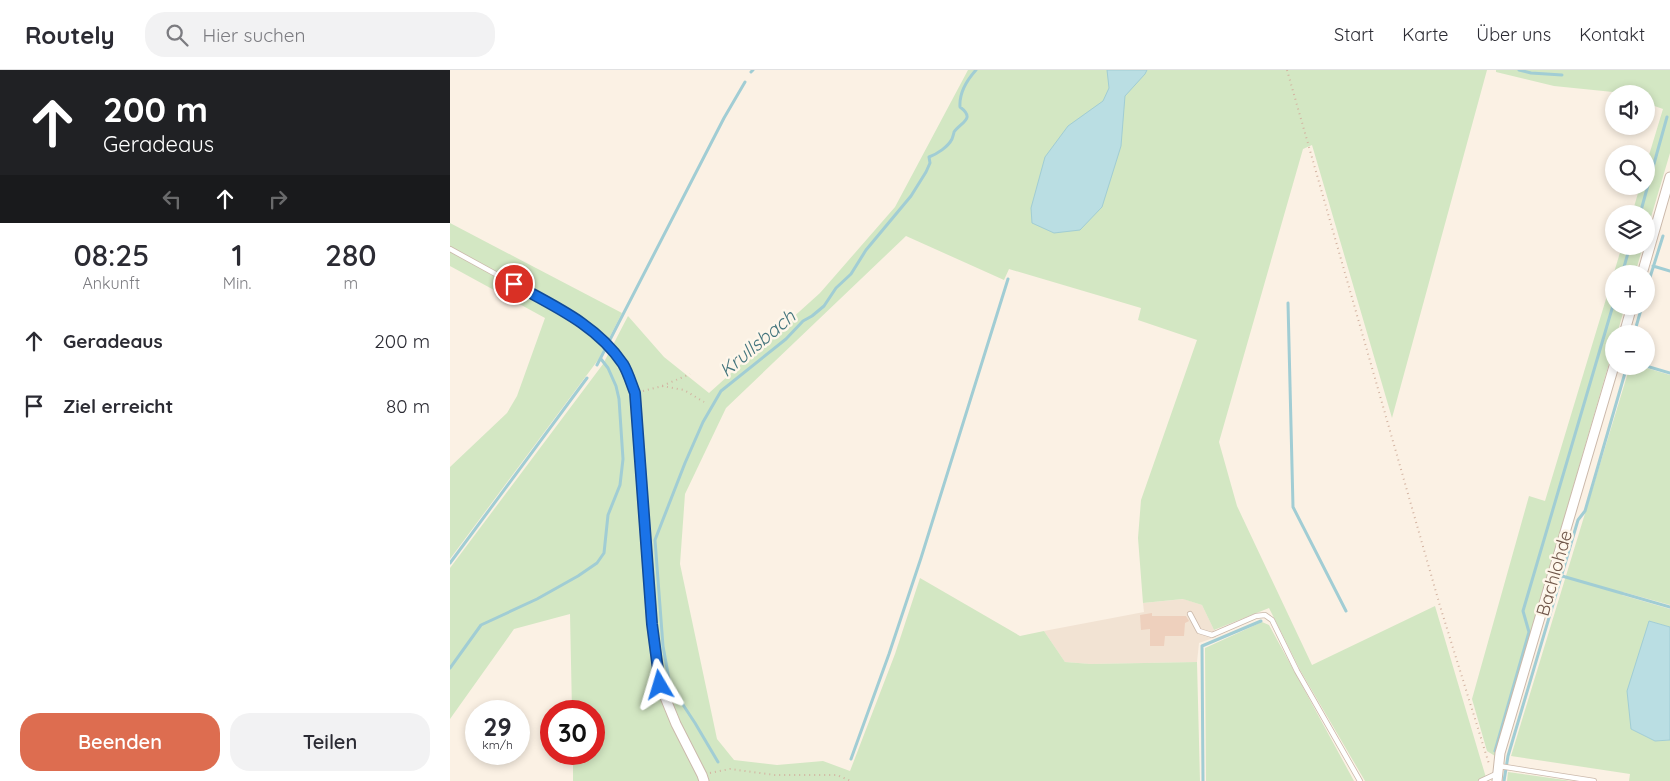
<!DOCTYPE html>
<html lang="de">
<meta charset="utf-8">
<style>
body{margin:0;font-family:Quicksand,sans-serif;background:#f2f2f3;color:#2b2b33;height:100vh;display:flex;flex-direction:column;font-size:19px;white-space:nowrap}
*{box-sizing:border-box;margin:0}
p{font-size:16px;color:#7c7c81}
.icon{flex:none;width:28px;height:28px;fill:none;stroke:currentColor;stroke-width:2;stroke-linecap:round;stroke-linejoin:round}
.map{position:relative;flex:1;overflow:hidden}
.drawer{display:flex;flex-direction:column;background:#fff;width:450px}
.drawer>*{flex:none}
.top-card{background:#202124;color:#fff;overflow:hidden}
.fabs{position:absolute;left:1155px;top:15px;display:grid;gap:10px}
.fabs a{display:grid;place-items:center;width:50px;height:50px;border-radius:50%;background:#fff;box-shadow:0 2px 8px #0003;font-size:25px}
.speed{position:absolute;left:15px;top:630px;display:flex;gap:10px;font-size:25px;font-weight:700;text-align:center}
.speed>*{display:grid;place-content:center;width:65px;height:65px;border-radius:50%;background:#fff;box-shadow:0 2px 8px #0003;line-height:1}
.speed small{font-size:12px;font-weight:400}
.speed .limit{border:8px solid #d22;background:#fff;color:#111}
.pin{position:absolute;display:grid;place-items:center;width:42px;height:42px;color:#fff;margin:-21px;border:2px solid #fff;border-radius:50%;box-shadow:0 1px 5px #0007}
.me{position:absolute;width:55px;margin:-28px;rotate:353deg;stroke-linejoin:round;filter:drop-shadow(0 0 4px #0008)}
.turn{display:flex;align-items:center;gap:18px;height:105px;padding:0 20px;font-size:22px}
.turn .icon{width:65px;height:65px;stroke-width:2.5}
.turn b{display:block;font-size:35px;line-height:42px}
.lanes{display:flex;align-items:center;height:48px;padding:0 20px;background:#0003;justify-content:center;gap:25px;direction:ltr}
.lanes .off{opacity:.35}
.eta{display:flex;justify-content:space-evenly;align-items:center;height:85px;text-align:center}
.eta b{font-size:30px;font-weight:600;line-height:35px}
.action{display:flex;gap:10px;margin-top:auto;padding:10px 20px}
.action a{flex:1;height:58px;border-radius:20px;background:#dd6d50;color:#fff;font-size:20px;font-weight:600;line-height:58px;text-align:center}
.action a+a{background:#f2f2f3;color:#2b2b33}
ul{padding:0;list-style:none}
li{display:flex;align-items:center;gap:15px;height:65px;padding:0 20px}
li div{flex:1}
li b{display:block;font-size:19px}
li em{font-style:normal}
header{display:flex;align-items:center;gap:30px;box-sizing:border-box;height:70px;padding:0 25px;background:#fff;border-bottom:1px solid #e1e1e2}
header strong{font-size:24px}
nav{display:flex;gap:28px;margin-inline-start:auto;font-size:18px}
.search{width:350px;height:45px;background:#f2f2f3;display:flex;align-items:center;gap:12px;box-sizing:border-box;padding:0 18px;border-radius:20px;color:#7c7c81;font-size:19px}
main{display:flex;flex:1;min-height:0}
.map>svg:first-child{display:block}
.residential{fill:#f2e3d3}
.green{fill:#d3e7c3}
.water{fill:#badee3;stroke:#a1cdd4}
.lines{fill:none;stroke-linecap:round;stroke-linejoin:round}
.stream{stroke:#a1cdd4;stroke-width:3}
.building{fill:#eed0bd}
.lane-casing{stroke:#cbb9ab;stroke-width:6}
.street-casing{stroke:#cbb9ab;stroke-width:11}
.path{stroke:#d3b3a1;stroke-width:2;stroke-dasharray:1 4;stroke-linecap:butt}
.lane{stroke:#fff;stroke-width:4.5}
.street{stroke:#fff;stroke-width:9}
.route-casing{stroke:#114b97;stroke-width:12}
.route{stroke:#1a73e8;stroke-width:9}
.labels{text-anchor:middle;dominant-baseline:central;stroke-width:5;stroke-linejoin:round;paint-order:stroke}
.street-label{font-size:18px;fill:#71584b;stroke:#fef6ea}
.water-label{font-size:19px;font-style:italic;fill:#43747d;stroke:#fef6ea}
</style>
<header>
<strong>Routely</strong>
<div class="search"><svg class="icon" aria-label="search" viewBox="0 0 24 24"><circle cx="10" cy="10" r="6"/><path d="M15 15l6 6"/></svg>Hier suchen</div>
<nav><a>Start</a><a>Karte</a><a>Über uns</a><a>Kontakt</a></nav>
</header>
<main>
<section class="drawer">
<div class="top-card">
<div class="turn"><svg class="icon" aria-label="ahead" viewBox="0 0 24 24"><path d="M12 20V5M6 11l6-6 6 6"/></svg><div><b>200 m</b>Geradeaus</div></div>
<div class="lanes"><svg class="icon off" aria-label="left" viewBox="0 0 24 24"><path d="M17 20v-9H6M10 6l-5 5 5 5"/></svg><svg class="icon" aria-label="ahead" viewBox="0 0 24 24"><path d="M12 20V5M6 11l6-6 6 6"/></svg><svg class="icon off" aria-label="right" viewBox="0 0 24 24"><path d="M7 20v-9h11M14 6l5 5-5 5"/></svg></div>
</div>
<div class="eta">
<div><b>08:25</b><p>Ankunft</p></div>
<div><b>1</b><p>Min.</p></div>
<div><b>280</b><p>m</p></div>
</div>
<ul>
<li><svg class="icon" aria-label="ahead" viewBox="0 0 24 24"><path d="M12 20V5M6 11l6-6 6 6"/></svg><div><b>Geradeaus</b></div><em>200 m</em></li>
<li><svg class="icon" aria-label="arrive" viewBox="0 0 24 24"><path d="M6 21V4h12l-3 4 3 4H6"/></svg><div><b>Ziel erreicht</b></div><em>80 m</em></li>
</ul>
<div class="action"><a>Beenden</a><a>Teilen</a></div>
</section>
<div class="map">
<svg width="1220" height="711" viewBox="0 0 1220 711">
<rect width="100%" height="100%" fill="#fbf1e4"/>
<path class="residential" d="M734,529L752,535L764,560L766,567L749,573L747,592L641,594L615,592L594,561L694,542L693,533Z"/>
<path class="green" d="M518,0H1037L942,348L862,75L853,79L769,372L787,436L862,595L985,536L1037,711H915L850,600L819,538L764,560L752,535L733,529L693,533L688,468L691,430L747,270L688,250L691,238L559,199L554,210L456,166L276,338L235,424L230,494L267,669L284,690L327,695L373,691L400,701L445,584L470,508L570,566L594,561L615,592L641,594L747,592L750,711H123V684H144V641H122L120,544L64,559L0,649V498L153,294L178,246L214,287L259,323L370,223L445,137Z
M1046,0H1220V83L1196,164V144H1182L1190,116H1196V95L1213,39L1196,33V24H1169L1163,22L1104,16L1046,2Z
M0,153L172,243L148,290L0,489V397L57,343L67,326L95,248L0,196Z
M1172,176H1193L1185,204H1164V236H1175L1167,264H1164V276L1045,686L1037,681L1022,629L1079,426L1095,431Z
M1180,296H1190L1220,305V535L1173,522L1172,525L1220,539V557L1199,551L1180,642L1181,659L1205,671L1220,670V711H1179L1180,704L1061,686Z
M812,552L819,555L904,711H756L755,578Z
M1058,702L1122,711H1057Z"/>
<path class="water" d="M657,0H697L695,4L675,26L671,76L652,137L630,160L604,163L582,153L581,138L595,87L618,56L653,31L659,18Z
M1199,551L1220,557V670L1205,671L1181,659L1177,621Z"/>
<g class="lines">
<path class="stream" d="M1069,0L1081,3L1112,5
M301,2L303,0
M1190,144L1217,47
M1203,196L1220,201
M1172,204L1180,176
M1196,220L1213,166
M838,233L843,437L896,541
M1184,264L1192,236
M147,295L274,48L295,12
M1196,296L1220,303
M0,493L137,308
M1112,506L1220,537
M0,598L31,555L87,529L128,506L147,493L154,483L158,445L170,415L173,389L169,329L166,316L158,298L151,289
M1045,681L1079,562L1073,541L1164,232
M401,689L439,584L471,488L558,209
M268,692L245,653L220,615L213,576L205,470L235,393L253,352L271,321L336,269L353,251L362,246L374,236L386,218L401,204L416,180L461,126L476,102L480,93L479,87C487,84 498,77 502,69C502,69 504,63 504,62C511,52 526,49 510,37C509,23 517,10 526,0
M753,711L752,576L811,551
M1054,711L1058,686L1128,450L1135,441L1177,296"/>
</g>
<path class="building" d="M702,543V546H736L739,551L735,553L734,566H715L714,576H700V559L691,560L690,545Z"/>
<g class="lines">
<g class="lane-casing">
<path id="lane" d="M0,179L128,249L153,270L174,295
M740,544L749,561L762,565L806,546L815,545L822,550L847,601L910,711
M1049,696L1144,711
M1031,711L1046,704"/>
</g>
<g class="street-casing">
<path id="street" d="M1192,204L1220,107
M1174,264L1182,236
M174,295L185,323L202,554L210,615L226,654L252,705L254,711
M1047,711L1050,683L1164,296"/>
</g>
<path class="path" d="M837,0L990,536L1039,694
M212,316L234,320L254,332
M193,321L212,316L240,304
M260,703L280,699L325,705H387L401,711"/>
<use href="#lane" class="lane"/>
<use href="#street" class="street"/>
</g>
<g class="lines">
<g class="route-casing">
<path id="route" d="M64,214C104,236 147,255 173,294C178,302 181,313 185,323L202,554L210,615"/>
</g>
<use href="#route" class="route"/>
</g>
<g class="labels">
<g class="street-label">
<text transform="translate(1104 503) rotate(-74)">Bachlohde</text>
</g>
<g class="water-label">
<text transform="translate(307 273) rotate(-40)">Krullsbach</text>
</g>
</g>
</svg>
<div class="fabs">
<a><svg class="icon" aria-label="sound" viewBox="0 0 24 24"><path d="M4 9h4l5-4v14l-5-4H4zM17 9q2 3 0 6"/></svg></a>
<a><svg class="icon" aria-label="search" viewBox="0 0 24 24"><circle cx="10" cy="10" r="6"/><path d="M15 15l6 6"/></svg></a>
<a><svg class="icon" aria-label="layers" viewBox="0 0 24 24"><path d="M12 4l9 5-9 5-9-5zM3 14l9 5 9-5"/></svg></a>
<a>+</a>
<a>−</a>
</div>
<div class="speed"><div>29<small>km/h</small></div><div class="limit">30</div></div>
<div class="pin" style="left:64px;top:214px;background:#d93025"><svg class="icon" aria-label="arrive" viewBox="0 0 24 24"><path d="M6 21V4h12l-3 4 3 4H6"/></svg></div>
<svg class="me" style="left:210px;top:615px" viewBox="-20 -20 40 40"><path d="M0-17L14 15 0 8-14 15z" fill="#1a73e8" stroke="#fff" stroke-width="4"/></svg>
</div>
</main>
